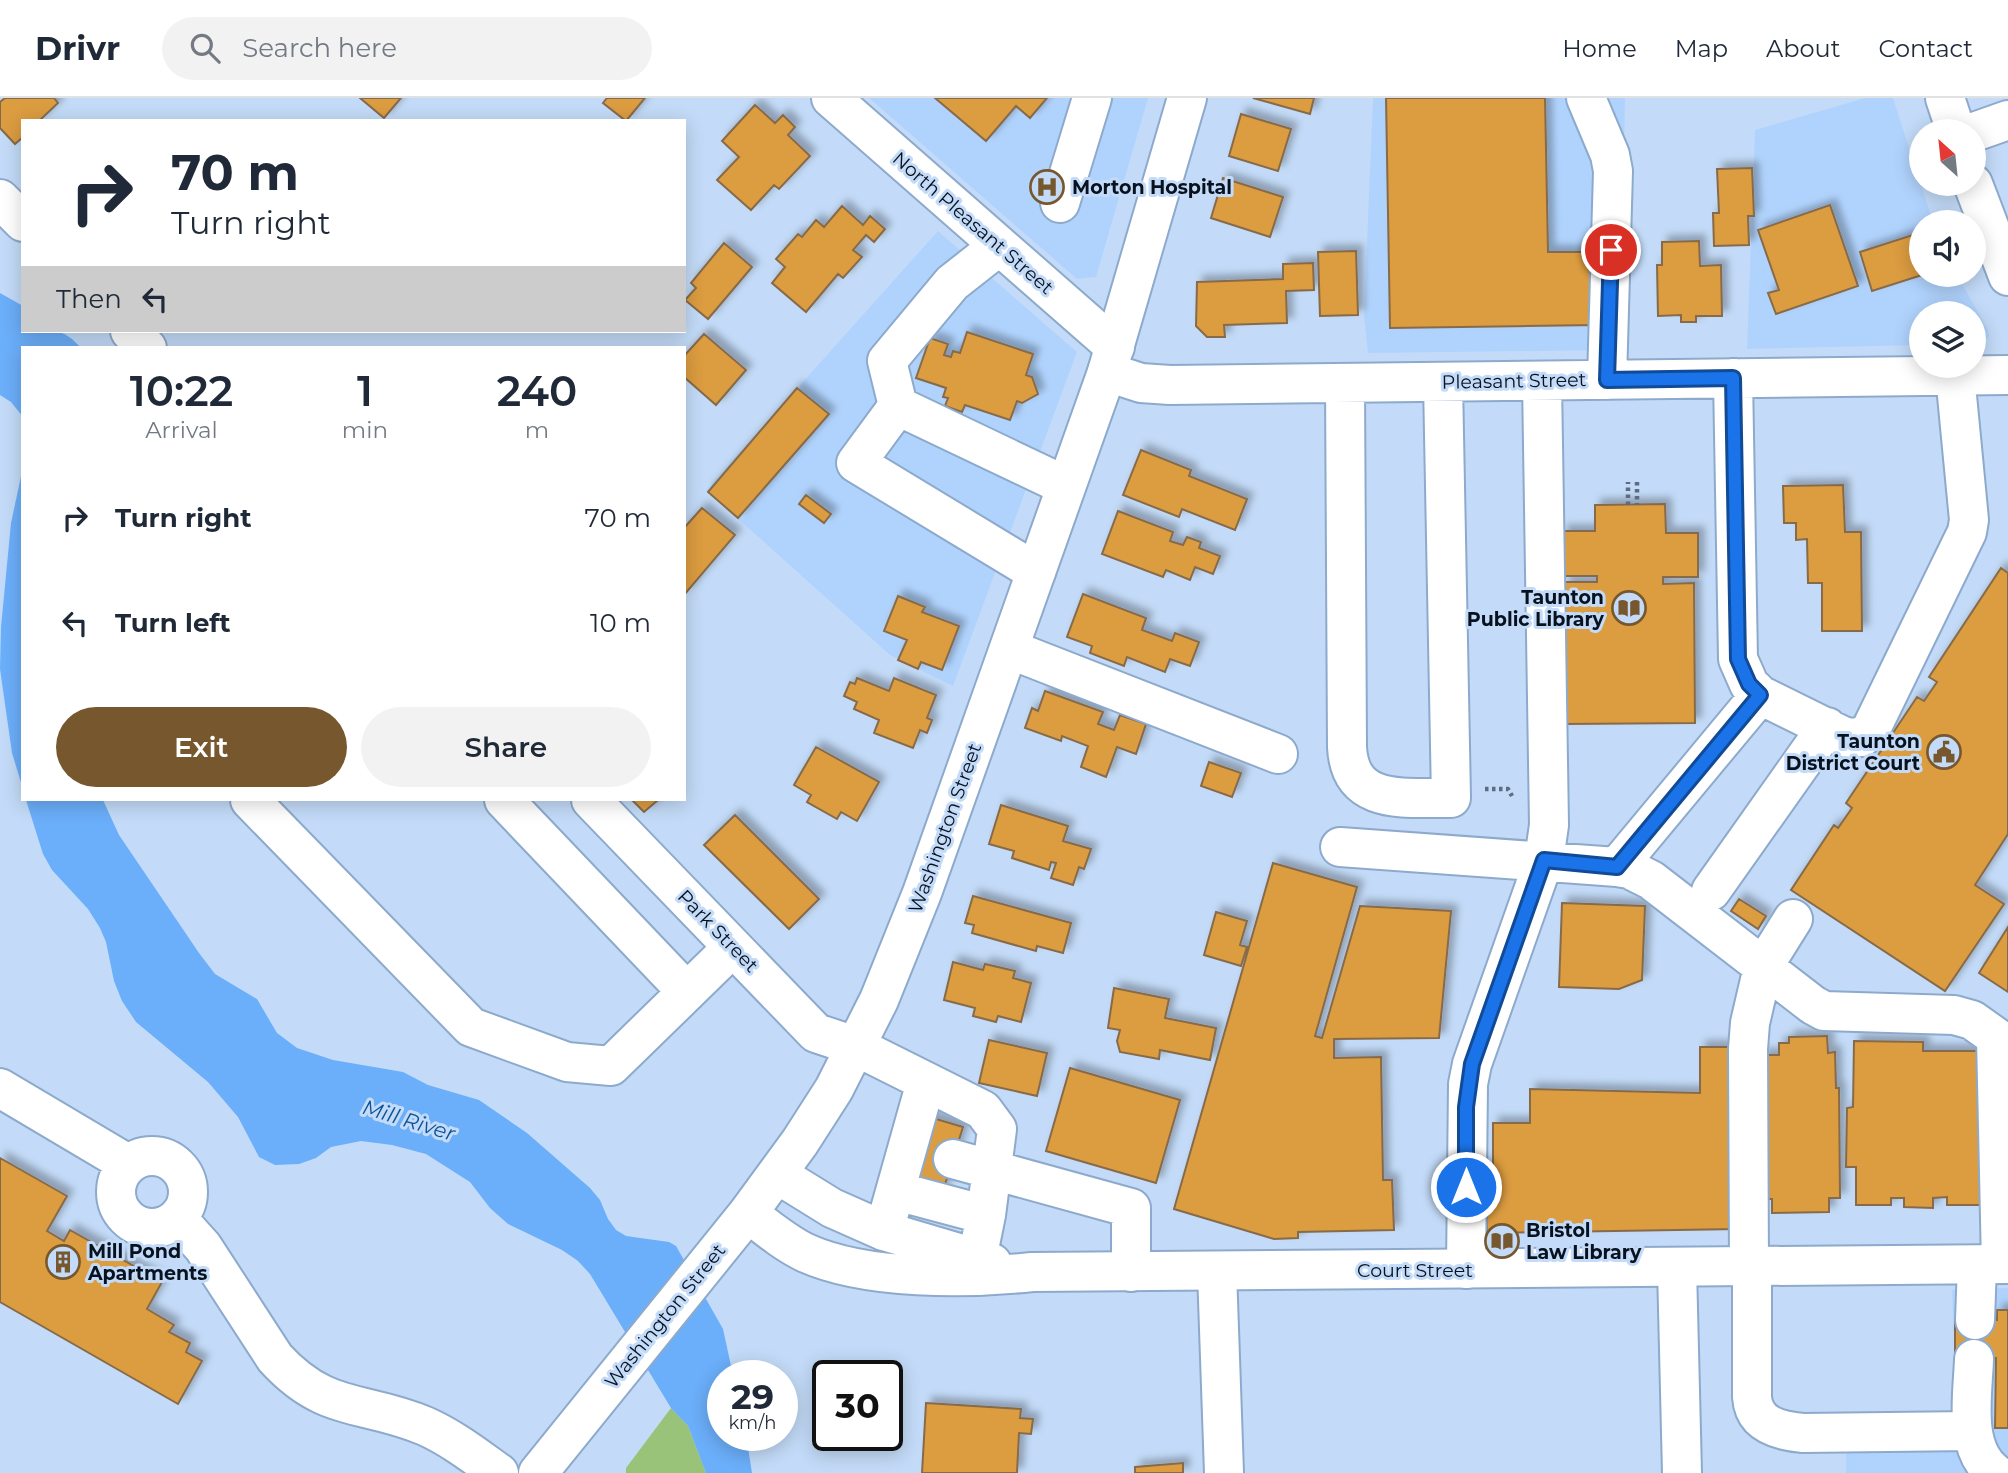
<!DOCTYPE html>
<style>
body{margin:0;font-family:Montserrat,sans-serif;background:#f2f2f3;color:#1f2937;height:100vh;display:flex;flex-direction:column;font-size:26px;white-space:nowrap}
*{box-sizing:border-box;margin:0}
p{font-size:23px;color:#747a83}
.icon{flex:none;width:38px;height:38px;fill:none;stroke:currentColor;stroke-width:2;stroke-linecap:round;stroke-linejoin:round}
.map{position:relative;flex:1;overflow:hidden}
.details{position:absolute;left:21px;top:248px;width:665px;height:455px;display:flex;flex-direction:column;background:#fff;border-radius:0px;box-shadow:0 4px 18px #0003}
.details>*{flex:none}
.guide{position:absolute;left:21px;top:21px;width:665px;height:214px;border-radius:0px;box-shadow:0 4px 18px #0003;background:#fff;color:#1f2937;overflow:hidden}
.needle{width:46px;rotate:333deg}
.buttons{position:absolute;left:1909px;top:21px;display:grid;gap:14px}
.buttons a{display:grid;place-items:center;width:77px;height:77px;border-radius:50%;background:#fff;box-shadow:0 4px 18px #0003;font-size:35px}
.speed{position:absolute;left:707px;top:1262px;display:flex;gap:14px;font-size:35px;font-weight:700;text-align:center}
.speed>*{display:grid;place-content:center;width:91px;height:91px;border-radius:50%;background:#fff;box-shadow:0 4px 18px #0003;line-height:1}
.speed small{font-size:18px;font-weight:400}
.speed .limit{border:4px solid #111;border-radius:10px;background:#fff;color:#111}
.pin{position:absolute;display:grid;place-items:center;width:60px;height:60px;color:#fff;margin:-30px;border:4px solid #fff;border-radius:50%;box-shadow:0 2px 7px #0007}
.me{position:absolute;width:77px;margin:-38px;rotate:0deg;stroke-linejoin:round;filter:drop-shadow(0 0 5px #0008)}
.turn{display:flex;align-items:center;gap:24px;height:147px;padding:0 35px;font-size:32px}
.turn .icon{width:91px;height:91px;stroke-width:2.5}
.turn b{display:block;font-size:49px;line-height:60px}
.then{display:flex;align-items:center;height:66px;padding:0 35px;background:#0003;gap:14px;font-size:26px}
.eta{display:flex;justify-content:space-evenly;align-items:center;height:119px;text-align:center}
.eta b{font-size:42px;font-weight:600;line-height:49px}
.action{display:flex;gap:14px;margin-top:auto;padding:14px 35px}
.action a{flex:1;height:80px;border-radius:42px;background:#77572d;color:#fff;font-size:28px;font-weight:600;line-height:80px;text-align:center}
.action a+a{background:#f2f2f3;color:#1f2937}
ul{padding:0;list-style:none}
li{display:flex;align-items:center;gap:21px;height:105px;padding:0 35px}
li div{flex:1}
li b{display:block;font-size:26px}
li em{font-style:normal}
header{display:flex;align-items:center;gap:42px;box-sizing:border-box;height:98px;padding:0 35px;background:#fff;border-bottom:2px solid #e0e1e3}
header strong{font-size:33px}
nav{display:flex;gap:38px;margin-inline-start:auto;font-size:24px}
.search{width:490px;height:63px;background:#f2f2f3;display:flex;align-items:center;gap:18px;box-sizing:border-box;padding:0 24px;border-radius:38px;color:#747a83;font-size:26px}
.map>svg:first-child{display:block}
.built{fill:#b0d3fd}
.green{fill:#98c378}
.water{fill:#6baef9}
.building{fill:#dc9c41;stroke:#866b49;stroke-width:2;filter:url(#shadow)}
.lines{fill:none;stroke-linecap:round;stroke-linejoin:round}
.minor-casing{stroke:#8daacc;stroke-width:42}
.major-casing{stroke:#8daacc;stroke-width:42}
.path{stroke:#5d6d81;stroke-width:4.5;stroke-dasharray:3.5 3.5;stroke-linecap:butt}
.minor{stroke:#fff;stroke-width:38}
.major{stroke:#fff;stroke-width:38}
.route-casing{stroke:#114b97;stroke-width:18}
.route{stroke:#1a73e8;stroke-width:12}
.labels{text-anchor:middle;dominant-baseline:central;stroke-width:6;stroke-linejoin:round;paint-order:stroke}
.poi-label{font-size:19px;font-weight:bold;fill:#08121e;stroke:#c3dbf8;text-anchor:start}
.street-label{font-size:19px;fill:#08121e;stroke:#c3dbf8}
.water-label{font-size:21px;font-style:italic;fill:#0b5396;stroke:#c3dbf8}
</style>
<header>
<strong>Drivr</strong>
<div class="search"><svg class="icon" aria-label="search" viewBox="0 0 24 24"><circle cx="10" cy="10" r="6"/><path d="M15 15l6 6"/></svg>Search here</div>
<nav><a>Home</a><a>Map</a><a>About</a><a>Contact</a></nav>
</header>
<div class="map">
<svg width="2008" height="1375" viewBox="0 0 2008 1375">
<defs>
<filter id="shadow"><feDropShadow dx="6" dy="-6" stdDeviation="3.5" flood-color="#0004"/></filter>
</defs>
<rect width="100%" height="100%" fill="#c3dbf8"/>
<path class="built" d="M869,0H1148L1096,179L1077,181Z
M1373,0H1625L1620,252L1368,255L1364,217Z
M1865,0H1893L1933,124H1922V177H1957L1988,232L1989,238L1985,243L1974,246V215H1922L1921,247L1747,251L1755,32Z
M938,133L1077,254L953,588L890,557L706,392Z
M2008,1190V1375H1846V1347L1957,1314L1952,1192Z"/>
<path class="green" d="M671,1310L688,1328L706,1375H626V1370Z"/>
<path class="water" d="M0,195L23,208V233C50,233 62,228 81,250H23V319L11,304L0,297Z
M23,369V691L12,655L0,571L1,529L11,425Z
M26,702H103L119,737L199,855L215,876L257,901L277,935L297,950L333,962L403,974L428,987L479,1002L527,1035L590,1090L600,1102L608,1121L616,1132L626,1138L669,1144L676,1148L723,1231L733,1277L723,1278V1337H746L752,1375H706L688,1328L671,1310L590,1176L578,1163L562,1152L508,1126L490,1110L470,1084L426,1056L392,1047L361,1043L331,1049L316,1060L299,1066L275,1067L259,1059L238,1019L208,984L136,924L122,903L114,883L106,844L100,830L88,811L52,772L43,756Z"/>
<path class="building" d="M5,0H54L58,5L39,23H23V39L15,46L0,30V4Z
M360,0H401L384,20Z
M607,0H645L626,23L603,5Z
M935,0H1047L1030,20L1016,8L986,43Z
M1253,0H1314L1310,16Z
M1386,0H1545L1548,154H1598V227L1390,230Z
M755,7L775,25L783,17L795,29L788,37L810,58L779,91L774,87L751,112L717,82L739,59L722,43Z
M1241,16L1291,31L1278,73L1229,58Z
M1752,70L1754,118H1748L1749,147L1714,148L1713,115H1719L1717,71Z
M1223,80L1283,99L1270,139L1211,120Z
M1830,107L1858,188L1776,216L1768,195L1779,192L1758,132Z
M842,108L863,127L870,118L885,131L874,144L866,137L853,152L862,159L843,180L838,176L806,214L772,185L785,169L776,161L798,136L802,139L816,122L824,129Z
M1922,134V177L1872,193L1860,154Z
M1699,143L1700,168L1721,167L1722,218H1696V224H1681V217L1658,218L1657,167H1662V144Z
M724,145L752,169L708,221L685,202L696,190L691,185Z
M1356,153L1358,217L1320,218L1318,154Z
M1313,165L1314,192L1286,193L1287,225L1224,227L1225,239H1207L1196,228L1197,184L1283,181V166Z
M967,234L1033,256L1026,277L1032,279L1038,296L1022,305L1017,303L1010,322L965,307L962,314L945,308L948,300L943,299L946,290L916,280L930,240L948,246L944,257L951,259L953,253L960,255Z
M704,236L746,272L716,307L684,279V258Z
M797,290L829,316L738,420L708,394Z
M1141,352L1191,372L1189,378L1247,401L1235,432L1182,411L1179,419L1123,397Z
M1843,387L1845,434H1861L1862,533H1822V485H1808L1807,441L1796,442V425H1784L1783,388Z
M806,397L831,416L824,425L799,406Z
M1665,406L1666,435H1698V479H1663V486L1694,485L1695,625L1566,626L1564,484H1597V478H1562V433H1595V407Z
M702,410L735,437L684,497V430Z
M1118,413L1173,434L1170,443L1183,447L1187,439L1201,444L1199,450L1220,458L1213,476L1195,469L1190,482L1166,472L1163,479L1102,456Z
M2001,470L2008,475V736L1975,787L2004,806L1945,893L1791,792L1834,727L1838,730L1852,710L1846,705L1917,599L1924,603L1937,584L1929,579Z
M1083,496L1146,520L1142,532L1172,543L1175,535L1199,544L1190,568L1170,561L1165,574L1127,559L1124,568L1090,555L1092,548L1067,539Z
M898,498L925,509L922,514L959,528L942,572L921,564L918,571L898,562L907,542L884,533Z
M857,580L889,593L894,580L936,597L927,620L932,622L927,635L920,632L913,650L874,635L879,622L854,611L857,604L844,598L850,584L855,586Z
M1045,593L1103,614L1098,626L1114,632L1120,617L1146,626L1136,656L1117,649L1106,679L1081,669L1088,648L1062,638L1061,643L1025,630L1032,610L1038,613Z
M816,649L879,684L857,723L841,714L837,721L807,704L811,697L794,687Z
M1209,664L1241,675L1232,699L1201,688Z
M632,702H658L644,714Z
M1001,707L1068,728L1063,743L1091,751L1084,771L1079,769L1073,787L1051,780L1056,765L1051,764L1049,772L1012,760L1014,753L989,746Z
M735,717L819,801L789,831L704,747Z
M1273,765L1357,789L1315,938L1322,940L1360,808L1451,813L1439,940L1334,941V960L1381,959L1383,1082H1392L1394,1132L1298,1134V1140L1274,1141L1174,1111Z
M973,798L1071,825L1063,855L1037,848L1036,853L972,835L974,827L965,825Z
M1739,801L1766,818L1758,831L1731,813Z
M1562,805L1645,808L1642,882L1619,891L1559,889Z
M1216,814L1247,823L1240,847L1247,849L1241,868L1204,857Z
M2008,829V894L1979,875Z
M953,864L983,872L985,866L1015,873L1013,880L1031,885L1021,924L998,918L996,924L973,918L975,910L944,902Z
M1114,890L1169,901L1165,920L1216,930L1210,962L1160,952L1159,961L1120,954L1117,943L1120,932L1108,930Z
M1827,938L1828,955L1835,954L1836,990H1839L1840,1100H1829V1114L1772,1115V1101H1760L1761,957H1779V945H1789V939Z
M989,942L1047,955L1037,998L979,985Z
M1854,943L1923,944V953H1982L1981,1107H1947V1099L1933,1100V1110L1904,1109V1100H1891V1107H1856V1069H1846L1847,1010L1853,1009Z
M1700,949H1738V1131L1487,1135L1486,1077L1493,1078V1025H1530V991L1700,995Z
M1070,970L1180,1002L1156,1085L1046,1053Z
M926,1018L963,1029L943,1093L906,1082Z
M0,1060L67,1098L47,1133L64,1143L70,1132L162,1184L147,1211L174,1227L169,1234L190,1245L186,1254L202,1263L178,1306L0,1204Z
M1997,1212H2008V1330H1995L1996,1260H1955V1222H1997Z
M926,1305L1021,1311L1020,1320L1033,1321L1031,1336L1019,1335L1017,1375H922Z
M1183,1365V1375H1135V1369Z"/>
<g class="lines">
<g class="minor-casing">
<path id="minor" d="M831,0L1115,249
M1586,0L1610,57L1613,73L1607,282
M1974,34L2008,22
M0,101L23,124
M1060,105L1092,0
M130,233L147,250
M1107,274L1141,285L1170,287L2008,277
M1733,280L1738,561L1749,586L1760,597
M1345,285L1347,649C1350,709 1406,699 1451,700L1443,284
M898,308L887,263L952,185L999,148
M1036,474L856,365L898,308L1066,388
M1009,551L1278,656
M250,702L471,929L567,964L611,968L733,849
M504,702L687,894
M591,702L816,935L855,948L983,1012L997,1031L986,1117L977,1161
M1340,749L1617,769L1629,771L1651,782L1813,907L1824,913L1954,917L1972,922L1996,939L2001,1166
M1617,769L1760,597L1847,640L1862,639L1871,631L1967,434L1969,422L1955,277
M1711,793L1827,629
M0,990L128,1066
M116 1094a36 36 0 1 1 72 0a36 36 0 1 1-72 0Z
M953,1061L1131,1110V1174
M896,1093L986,1117
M177,1120L203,1149L275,1260C326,1316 364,1302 425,1328C452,1340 475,1358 499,1375
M884,1133L926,984
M1749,1169L1748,951L1750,925L1763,869L1793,821
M1752,1169V1299C1754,1327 1779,1333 1803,1335L1972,1333
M1677,1170L1682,1375
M1466,1171L1468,986L1472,966L1544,762L1549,727L1542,283
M1217,1173L1224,1375
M1975,1222L1977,1167
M1974,1261C1973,1296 1962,1351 1995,1375"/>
</g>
<g class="major-casing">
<path id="major" d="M1945,0L1956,33
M1973,86L2008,178
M777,1076L832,1110L884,1133L992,1165
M748,1115C766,1129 785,1145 806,1155C866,1182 967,1181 1032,1174L2008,1166
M538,1375L748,1115L800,1044L834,991L879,902L922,795L1107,274L1187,0"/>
</g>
<path class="path" d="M1637,384V407
M1628,407V384
M1485,691H1508L1512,698"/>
<use href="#minor" class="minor"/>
<use href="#major" class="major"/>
</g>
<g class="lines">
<g class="route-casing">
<path id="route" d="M1466,1089V1009L1472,966L1544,762L1617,769L1760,597L1749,586L1738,561L1733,280L1607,282L1611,152"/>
</g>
<use href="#route" class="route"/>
</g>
<defs>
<g id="hospital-ring" transform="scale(1.75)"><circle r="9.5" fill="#c3dbf8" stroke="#77572d" stroke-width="1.5"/><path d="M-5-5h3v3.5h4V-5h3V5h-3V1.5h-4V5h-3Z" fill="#77572d"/></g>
<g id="library-ring" transform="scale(1.75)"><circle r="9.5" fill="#c3dbf8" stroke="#77572d" stroke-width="1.5"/><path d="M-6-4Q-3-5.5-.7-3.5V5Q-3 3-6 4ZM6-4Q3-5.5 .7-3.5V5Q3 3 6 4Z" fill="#77572d"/></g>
<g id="civic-ring" transform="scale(1.75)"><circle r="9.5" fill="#c3dbf8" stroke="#77572d" stroke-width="1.5"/><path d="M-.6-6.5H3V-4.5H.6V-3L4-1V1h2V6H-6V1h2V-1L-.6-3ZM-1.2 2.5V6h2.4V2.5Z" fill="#77572d"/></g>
<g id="building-ring" transform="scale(1.75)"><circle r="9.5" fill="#c3dbf8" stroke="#77572d" stroke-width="1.5"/><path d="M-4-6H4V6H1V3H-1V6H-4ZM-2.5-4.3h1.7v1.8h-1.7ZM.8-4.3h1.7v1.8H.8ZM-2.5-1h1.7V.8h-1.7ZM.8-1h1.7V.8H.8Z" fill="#77572d"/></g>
</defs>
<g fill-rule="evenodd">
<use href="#hospital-ring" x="1047" y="89"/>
<use href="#library-ring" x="1629" y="510"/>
<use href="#civic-ring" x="1944" y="654"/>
<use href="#library-ring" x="1502" y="1143"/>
<use href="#building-ring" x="63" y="1164"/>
</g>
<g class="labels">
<g class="poi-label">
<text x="1072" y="89">Morton Hospital</text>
<text x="1604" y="499" text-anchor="end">Taunton<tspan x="1604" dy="22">Public Library</tspan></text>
<text x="1920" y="643" text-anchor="end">Taunton<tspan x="1920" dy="22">District Court</tspan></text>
<text x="1526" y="1132">Bristol<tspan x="1526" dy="22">Law Library</tspan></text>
<text x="88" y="1153">Mill Pond<tspan x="88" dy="22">Apartments</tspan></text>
</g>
<g class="street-label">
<text transform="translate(973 125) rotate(41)">North Pleasant Street</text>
<text transform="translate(1514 283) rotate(-1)">Pleasant Street</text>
<text transform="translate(945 730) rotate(-70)">Washington Street</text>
<text transform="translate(718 833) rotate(46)">Park Street</text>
<text x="1415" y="1172">Court Street</text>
<text transform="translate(665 1218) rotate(-51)">Washington Street</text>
</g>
<g class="water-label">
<text transform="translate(409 1022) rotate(17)">Mill River</text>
</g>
</g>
</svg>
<div class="buttons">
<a><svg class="needle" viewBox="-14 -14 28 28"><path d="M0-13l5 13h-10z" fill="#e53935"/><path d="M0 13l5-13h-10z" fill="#747a83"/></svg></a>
<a><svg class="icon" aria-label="sound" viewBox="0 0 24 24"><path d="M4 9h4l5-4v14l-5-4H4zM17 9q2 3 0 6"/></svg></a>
<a><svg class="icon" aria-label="layers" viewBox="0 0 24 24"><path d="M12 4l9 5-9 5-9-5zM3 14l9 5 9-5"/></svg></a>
</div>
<div class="speed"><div>29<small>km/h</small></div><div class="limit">30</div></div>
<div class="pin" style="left:1611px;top:152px;background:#d93025"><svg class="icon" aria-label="arrive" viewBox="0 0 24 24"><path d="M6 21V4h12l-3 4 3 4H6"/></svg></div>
<svg class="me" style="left:1466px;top:1089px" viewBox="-20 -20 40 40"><circle r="17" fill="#1a73e8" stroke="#fff" stroke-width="3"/><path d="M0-11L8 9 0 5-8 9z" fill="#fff"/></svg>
<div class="guide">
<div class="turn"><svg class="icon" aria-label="right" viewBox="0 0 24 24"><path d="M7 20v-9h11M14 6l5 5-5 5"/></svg><div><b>70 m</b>Turn right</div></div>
<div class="then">Then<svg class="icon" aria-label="left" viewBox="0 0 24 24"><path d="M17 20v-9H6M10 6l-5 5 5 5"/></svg></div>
</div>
<section class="details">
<div class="eta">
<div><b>10:22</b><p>Arrival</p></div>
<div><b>1</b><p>min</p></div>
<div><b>240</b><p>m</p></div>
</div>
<ul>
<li><svg class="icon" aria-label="right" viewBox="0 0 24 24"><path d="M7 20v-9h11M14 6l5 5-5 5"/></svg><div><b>Turn right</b></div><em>70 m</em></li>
<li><svg class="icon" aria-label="left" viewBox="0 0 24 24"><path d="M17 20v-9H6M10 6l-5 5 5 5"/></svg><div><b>Turn left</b></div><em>10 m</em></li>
</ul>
<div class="action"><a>Exit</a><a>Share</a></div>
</section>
</div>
